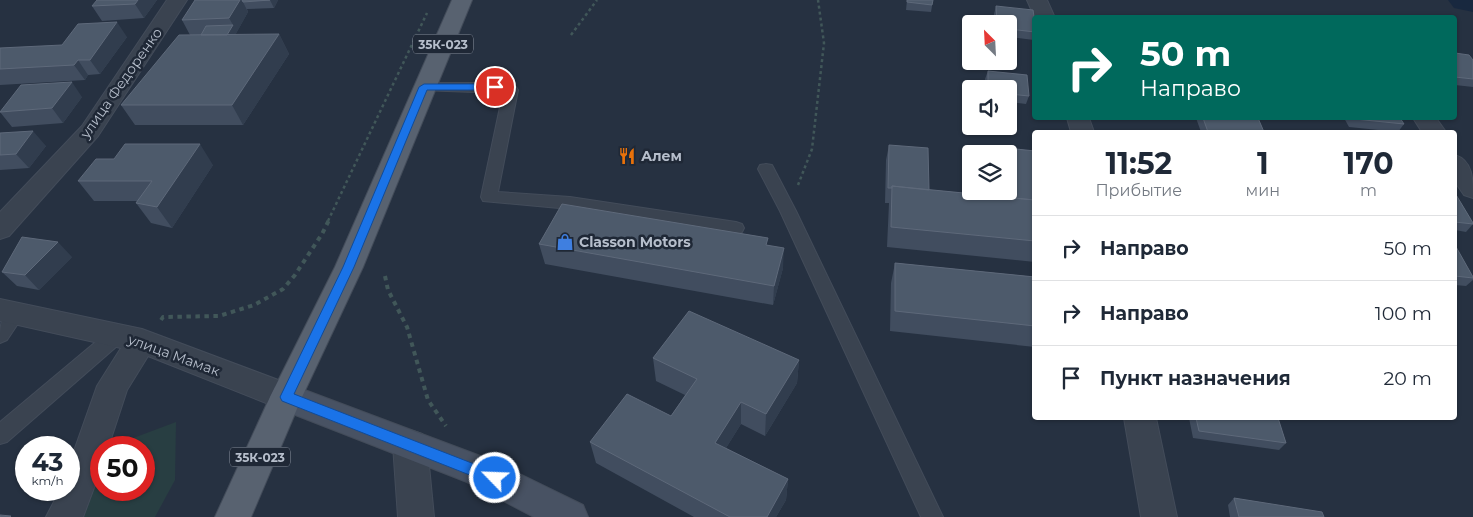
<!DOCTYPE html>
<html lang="ru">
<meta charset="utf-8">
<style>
body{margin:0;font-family:Montserrat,sans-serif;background:#f2f2f3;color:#1f2937;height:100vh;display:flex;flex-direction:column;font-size:19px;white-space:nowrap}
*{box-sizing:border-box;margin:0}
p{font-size:16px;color:#747a83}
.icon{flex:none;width:28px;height:28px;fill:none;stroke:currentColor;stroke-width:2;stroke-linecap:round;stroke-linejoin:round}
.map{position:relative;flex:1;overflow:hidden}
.panel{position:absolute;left:1032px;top:130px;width:425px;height:290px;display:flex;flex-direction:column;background:#fff;border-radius:5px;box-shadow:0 1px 4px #0004}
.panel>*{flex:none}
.hud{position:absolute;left:1032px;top:15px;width:425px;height:105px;border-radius:5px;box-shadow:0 1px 4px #0004;background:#00695c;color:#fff;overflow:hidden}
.needle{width:32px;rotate:336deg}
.fabs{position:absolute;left:962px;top:15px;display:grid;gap:10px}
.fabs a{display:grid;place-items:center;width:55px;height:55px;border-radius:5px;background:#fff;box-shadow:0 1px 4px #0004;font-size:25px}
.speed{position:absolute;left:15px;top:436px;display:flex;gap:10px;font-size:25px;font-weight:700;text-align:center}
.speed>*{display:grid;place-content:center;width:65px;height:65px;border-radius:50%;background:#fff;box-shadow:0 1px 4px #0004;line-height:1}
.speed small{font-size:12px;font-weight:400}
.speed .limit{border:8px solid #d22;background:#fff;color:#111}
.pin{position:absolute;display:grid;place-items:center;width:42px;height:42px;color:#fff;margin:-21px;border:2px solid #fff;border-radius:50%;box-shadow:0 1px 5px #0007}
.me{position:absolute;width:55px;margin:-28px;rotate:294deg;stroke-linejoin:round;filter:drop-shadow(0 0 4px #0008)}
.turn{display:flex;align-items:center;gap:18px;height:105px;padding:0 25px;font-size:22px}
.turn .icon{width:65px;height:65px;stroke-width:2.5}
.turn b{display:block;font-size:35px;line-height:42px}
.eta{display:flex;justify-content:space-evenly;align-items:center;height:85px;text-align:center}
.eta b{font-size:30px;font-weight:700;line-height:35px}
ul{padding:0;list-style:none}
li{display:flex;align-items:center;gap:15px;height:65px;padding:0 25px;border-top:1px solid #e0e1e3}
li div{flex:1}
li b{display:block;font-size:19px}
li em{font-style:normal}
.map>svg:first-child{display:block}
.green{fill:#283e42}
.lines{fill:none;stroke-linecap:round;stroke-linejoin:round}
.river{fill:#18283f;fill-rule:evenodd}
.lane-casing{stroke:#434c5a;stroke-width:2}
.street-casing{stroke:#434c5a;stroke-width:2}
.secondary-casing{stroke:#434c5a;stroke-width:2}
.primary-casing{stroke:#434c5a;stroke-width:2}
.path-far1{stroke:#415759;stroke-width:2.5;stroke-dasharray:3 3;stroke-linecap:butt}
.path{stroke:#415759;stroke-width:4;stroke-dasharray:4.5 4.5;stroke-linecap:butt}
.lane{fill:#3a4350;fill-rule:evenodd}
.street{fill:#3a4350;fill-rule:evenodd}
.secondary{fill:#485263;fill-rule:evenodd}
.primary{fill:#586270;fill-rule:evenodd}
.wall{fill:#414d5f}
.shaded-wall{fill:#313d4e}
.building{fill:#4d5a6b;stroke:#5e697a}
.route{fill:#1a73e8;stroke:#114b97}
.labels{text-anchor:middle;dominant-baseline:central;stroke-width:5;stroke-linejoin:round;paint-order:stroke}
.shield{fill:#1f2836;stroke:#89919e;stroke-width:1}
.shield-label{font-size:12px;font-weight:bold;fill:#b6becb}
.street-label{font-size:14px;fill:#b6becb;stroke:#1f2836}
.poi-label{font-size:14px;font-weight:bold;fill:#b6becb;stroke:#1f2836;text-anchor:start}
</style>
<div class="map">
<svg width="1473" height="517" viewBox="0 0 1473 517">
<rect width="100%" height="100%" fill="#263141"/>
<path class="green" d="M176,422L175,480L155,517H75L101,477V490H144V448L122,447L128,440Z"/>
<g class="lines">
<path class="river" d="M1448,0H1473V12L1454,8Z"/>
<g class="lane-casing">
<path id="lane" d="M424,83H495L516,87L518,90L498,192L570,197L736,222L742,224L744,228L742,232L736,234L570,209L483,201L481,197L503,93L419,90L417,87L419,84Z
M766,164L772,165L796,211L943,517H921L780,211L758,169L760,165Z
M16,306L23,308L25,313L7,340L0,343C0,327 0,311 16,306Z
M117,327L124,330L126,335L124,340L7,442L0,444V422L110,330Z"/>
</g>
<g class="street-casing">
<path id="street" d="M167,0H187L98,136L9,236L0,239V212L82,126Z
M1027,0H1047L1055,18H1035Z
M1067,118H1089L1094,132H1071Z
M1413,118H1436L1446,132H1422Z
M1455,155C1473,161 1473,179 1473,198L1464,195L1455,182Z
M0,299L142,329L297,387L302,397L297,407L286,411L148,356L127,390L108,448H101V469L83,517H46L60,490H69V465L97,386L121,348L0,321Z
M1124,418H1156L1177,517H1141Z
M410,430L422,434L427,445L434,517H398L393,445L398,434Z"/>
</g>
<g class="secondary-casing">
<path id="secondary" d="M286,383L491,460L583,505L588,517H534L467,482L275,407L270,397L275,387Z"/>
</g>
<g class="primary-casing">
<path id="primary" d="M452,0H472L363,267L302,397L251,517H215L270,397L335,267Z"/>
</g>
<path class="path-far1" d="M571,35L597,0
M798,185L812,149L824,43L818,0
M328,221L427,13"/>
<path class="path" d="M385,276L388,290L407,327L428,400L446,426
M161,320L163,317L219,316L254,305L283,289L295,275L322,234L329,220"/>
<use href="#lane" class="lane"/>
<use href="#street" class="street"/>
<use href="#secondary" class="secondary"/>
<use href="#primary" class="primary"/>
</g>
<path class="wall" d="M157,0L144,18L102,21L92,6Z
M195,0H278L274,8L247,9L248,12L235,35L279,34L289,54L243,125H135L121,105L190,35L182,20Z
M907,0H933L931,12L906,10Z
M996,6L1035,32L1034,40L1009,37V24H994V14Z
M127,37L100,74L88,75L85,80L0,85V69L62,45Z
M1455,53L1473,60V87L1455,85Z
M988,71L1029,96L1026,104L1009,102V89H986L985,79Z
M82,97L63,123L12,127L0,112V111Z
M1196,118H1258L1264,132H1201Z
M1344,118H1400L1404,124L1398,132L1349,127Z
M0,133L46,146L29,168L0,170Z
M889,145L929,190L986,195V191H1009V154H995L997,147L1035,151V262L887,247L889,203H885L886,160Z
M213,165L172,228L151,223L136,203L137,201H94L78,181Z
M1455,193L1473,223V224L1466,232L1455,230Z
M539,244L768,245L783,268L773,305L545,264Z
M1455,245L1473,277V280L1466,286L1455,285Z
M72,257L39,290L17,286L2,272Z
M895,263L1035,277V347L890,331L891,283Z
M653,358L799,360L797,383L765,436L741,424L726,448L788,479L786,500L776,517H694L596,463L590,442L671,416L685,395L656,381Z
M1189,418H1278L1286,443L1279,450L1193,438Z
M1234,498L1324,517H1230L1228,505Z"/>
<path class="shaded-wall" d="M138,0H157L144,18L135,4Z
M240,0H242L248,12L237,32L229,18Z
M270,0H278L274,8Z
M117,22L127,37L100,74L90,60Z
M233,25L237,32L229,46L224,39Z
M279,34L289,54L243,125L232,105Z
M78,60L88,75L85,80L74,65Z
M72,82L82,97L63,123L52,108Z
M33,131L46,146L29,168L16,154Z
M200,144L213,165L172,228L157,207Z
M58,242L72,257L39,290L25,275Z
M784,248L783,268L773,305L774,286Z
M799,360L797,383L765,436L766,414Z
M741,402V424L716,464L715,443Z
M788,479L786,500L776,517H767Z"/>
<path class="building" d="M97,0H138L135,4L92,6Z
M195,0H240L229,18L182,20Z
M242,0H270L243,2Z
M907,0H933L932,5L907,2Z
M996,6L1033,10L1035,23V32L1009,29V24H997Z
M117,22L90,60H78L74,65L0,69V48L62,45L78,24Z
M233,25L227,35H201L206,26Z
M279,34L232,105H121L179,35Z
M1455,53L1469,55L1473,60V79L1455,77Z
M988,71L1027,75L1029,96L1009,94V89H988Z
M72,82L52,108L0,112L21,85Z
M1203,118H1258L1264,132H1208Z
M1354,118H1400L1404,124L1355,119Z
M33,131L16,154L0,155V133Z
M125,144H200L157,207L136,203L152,181H78L96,159H114Z
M889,145L928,148L929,190L892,186V188H888Z
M997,147L1035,151V200L999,197V192L991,191H1009V154H997Z
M892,186L1035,200V241L891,227Z
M1455,193L1473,223V224L1455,222Z
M562,204L768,238L766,245L784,248L774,286L539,244Z
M22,237L58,242L25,275L2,272Z
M1455,245L1473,277V278L1455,276Z
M895,263L1035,277V326L895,311Z
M689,311L799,360L766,414L741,402L715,443L788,479L767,517H730L590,442L627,394L671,416L697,379L653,358Z
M1196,418H1278L1286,443L1199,431Z
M1234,498L1322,512L1324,517H1239Z
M0,515L11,516L10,517H0Z"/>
<path class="route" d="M424,84H495L499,87L495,90H427L354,267L294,394L500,474L502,478L500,483L495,485L282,401L280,397L343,267L419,87Z"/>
<defs>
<g id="restaurant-bare" transform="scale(1.35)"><path d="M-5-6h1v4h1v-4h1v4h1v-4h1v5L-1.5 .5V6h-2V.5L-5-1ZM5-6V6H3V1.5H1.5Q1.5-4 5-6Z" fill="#e8710a" stroke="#1f2836" stroke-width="2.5" paint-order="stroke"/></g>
<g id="shop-bare" transform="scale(1.35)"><path d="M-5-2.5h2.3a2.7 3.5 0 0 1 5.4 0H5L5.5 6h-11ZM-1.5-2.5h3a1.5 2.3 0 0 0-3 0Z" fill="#3f7fe0" stroke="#1f2836" stroke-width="2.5" paint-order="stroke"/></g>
</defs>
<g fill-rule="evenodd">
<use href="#restaurant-bare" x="627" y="156"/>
<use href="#shop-bare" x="565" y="242"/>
</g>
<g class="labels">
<g class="shield">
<rect x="413" y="34.5" width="60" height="19" rx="4"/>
<rect x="230" y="447.5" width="60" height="19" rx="4"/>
</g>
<g class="shield-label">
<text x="443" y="44">35К-023</text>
<text x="260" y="457">35К-023</text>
</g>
<g class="street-label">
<text transform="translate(121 83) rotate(-55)">улица Федоренко</text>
<text transform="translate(174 355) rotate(20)">улица Мамак</text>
</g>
<g class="poi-label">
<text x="641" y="156">Алем</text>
<text x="579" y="242">Classon Motors</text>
</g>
</g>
</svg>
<div class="fabs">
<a><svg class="needle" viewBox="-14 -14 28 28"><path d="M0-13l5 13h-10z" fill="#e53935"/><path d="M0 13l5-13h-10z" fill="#747a83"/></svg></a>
<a><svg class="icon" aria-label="sound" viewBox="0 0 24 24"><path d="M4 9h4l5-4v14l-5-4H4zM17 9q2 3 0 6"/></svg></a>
<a><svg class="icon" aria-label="layers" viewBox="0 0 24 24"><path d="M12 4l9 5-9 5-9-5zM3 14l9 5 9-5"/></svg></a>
</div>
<div class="speed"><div>43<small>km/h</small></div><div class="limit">50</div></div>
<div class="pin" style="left:495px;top:87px;background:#d93025"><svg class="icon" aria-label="arrive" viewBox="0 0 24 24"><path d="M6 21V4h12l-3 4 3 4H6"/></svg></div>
<svg class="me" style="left:495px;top:478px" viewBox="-20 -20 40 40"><circle r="17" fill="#1a73e8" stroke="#fff" stroke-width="3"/><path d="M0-11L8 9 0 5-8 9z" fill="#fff"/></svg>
<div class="hud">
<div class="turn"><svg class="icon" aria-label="right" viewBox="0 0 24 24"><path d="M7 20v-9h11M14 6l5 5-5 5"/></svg><div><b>50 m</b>Направо</div></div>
</div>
<section class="panel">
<div class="eta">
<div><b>11:52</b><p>Прибытие</p></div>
<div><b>1</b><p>мин</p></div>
<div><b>170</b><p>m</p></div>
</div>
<ul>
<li><svg class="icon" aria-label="right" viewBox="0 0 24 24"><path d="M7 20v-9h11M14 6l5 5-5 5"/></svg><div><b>Направо</b></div><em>50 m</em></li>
<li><svg class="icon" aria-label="right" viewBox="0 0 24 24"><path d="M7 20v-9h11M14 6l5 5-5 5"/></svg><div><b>Направо</b></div><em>100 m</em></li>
<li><svg class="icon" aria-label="arrive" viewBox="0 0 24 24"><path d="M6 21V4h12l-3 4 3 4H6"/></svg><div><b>Пункт назначения</b></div><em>20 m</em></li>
</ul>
</section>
</div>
